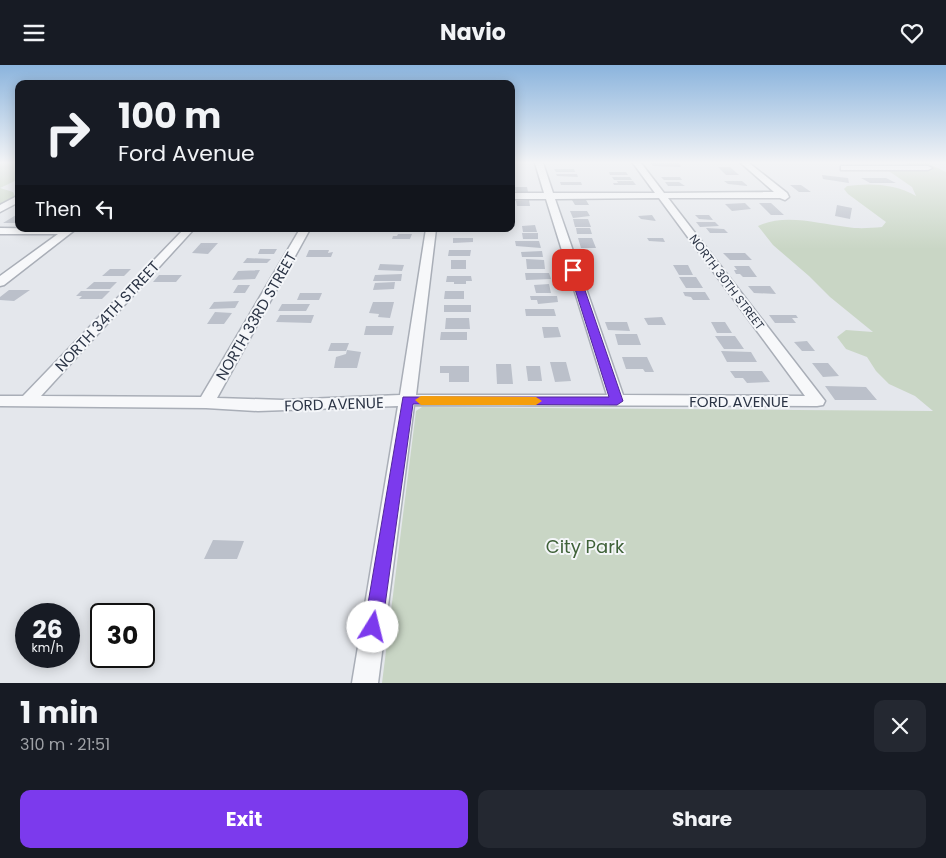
<!DOCTYPE html>
<meta charset="utf-8">
<style>
body{margin:0;font-family:Poppins,sans-serif;background:#242831;color:#f1f3f6;height:100vh;display:flex;flex-direction:column;font-size:19px;white-space:nowrap}
*{box-sizing:border-box;margin:0}
p{font-size:16px;color:#9ea1a6}
.icon{flex:none;width:28px;height:28px;fill:none;stroke:currentColor;stroke-width:2;stroke-linecap:round;stroke-linejoin:round}
.map{position:relative;height:618px;overflow:hidden}
.drawer{display:flex;flex-direction:column;background:#171b24;flex:1}
.drawer>*{flex:none}
.banner{position:absolute;left:15px;top:15px;width:500px;height:152px;border-radius:10px;box-shadow:0 2px 12px #0003;background:#171b24;color:#f1f3f6;overflow:hidden}
.speed{position:absolute;left:15px;top:538px;display:flex;gap:10px;font-size:25px;font-weight:700;text-align:center}
.speed>*{display:grid;place-content:center;width:65px;height:65px;border-radius:50%;background:#171b24;box-shadow:0 2px 12px #0003;line-height:1}
.speed small{font-size:12px;font-weight:400}
.speed .limit{border:2px solid #111;border-radius:8px;background:#fff;color:#111}
.pin{position:absolute;display:grid;place-items:center;width:42px;height:42px;color:#fff;margin:-21px;border-radius:10px;box-shadow:0 2px 8px #0006}
.me{position:absolute;width:55px;margin:-28px;rotate:9deg;stroke-linejoin:round;filter:drop-shadow(0 0 4px #0008)}
.turn{display:flex;align-items:center;gap:18px;height:105px;padding:0 20px;font-size:22px}
.turn .icon{width:65px;height:65px;stroke-width:2.5}
.turn b{display:block;font-size:35px;line-height:42px}
.then{display:flex;align-items:center;height:48px;padding:0 20px;background:#0003;gap:10px;font-size:19px}
.round{display:grid;place-items:center;flex:none;width:52px;height:52px;border-radius:10px;background:#242831}
.headline{display:flex;align-items:center;justify-content:space-between;height:85px;padding:0 20px}
h1{font-size:30px;font-weight:700;line-height:38px}
.primary-button{display:flex;gap:10px;margin-top:auto;padding:10px 20px}
.primary-button a{flex:1;height:58px;border-radius:10px;background:#7c3aed;color:#fff;font-size:20px;font-weight:700;line-height:58px;text-align:center}
.primary-button a+a{background:#242831;color:#f1f3f6}
header{display:flex;justify-content:space-between;align-items:center;height:65px;padding:0 20px;background:#171b24;font-size:22px;font-weight:700}
.map>svg:first-child{display:block}
.green{fill:#c9d6c5}
.building{fill:#bbc0ca}
.lines{fill:none;stroke-linecap:round;stroke-linejoin:round}
.minor-casing{stroke:#a9aeb7;stroke-width:3}
.minor{fill:#f7f8fa;fill-rule:evenodd}
.route{fill:#7c3aed;stroke:#51269a}
.slow{fill:#f59e0b}
.labels{text-anchor:middle;dominant-baseline:central;stroke-width:4;stroke-linejoin:round;paint-order:stroke}
.far-street-label{font-size:12px;fill:#2b3445;stroke:#f4f6f9}
.street-label{font-size:15px;fill:#2b3445;stroke:#f4f6f9}
.near-park-label{font-size:18px;fill:#3f6138;stroke:#f4f6f9}
</style>
<header><svg class="icon" aria-label="menu" viewBox="0 0 24 24"><path d="M4 6h16M4 12h16M4 18h16"/></svg>Navio<svg class="icon" aria-label="heart" viewBox="0 0 24 24"><path d="M12 20l-8-8c-3-5 5-10 8-4 3-6 11-1 8 4z"/></svg></header>
<div class="map">
<svg width="946" height="618" viewBox="0 0 946 618">
<rect width="100%" height="100%" fill="#e4e7ec"/>
<path class="green" d="M0,98H19V114L0,123L13,127L15,131L0,140Z
M905,98H934L929,99L946,107V618H382L416,346L422,342L933,346L915,331L889,319L876,306L867,292L846,284L837,272L846,265L873,267L830,232L809,211L773,180L758,161C785,148 819,159 847,162C858,164 870,163 882,162L886,157L848,129L844,124L847,121C871,118 895,119 916,131L912,122L883,102H912Z"/>
<path class="building" d="M650,98H679L681,102L653,101Z
M718,102H730L739,110H726Z
M554,104H574L575,107H556Z
M609,107H626L628,110H610Z
M556,109H577L578,112L557,111Z
M822,110L848,113L849,118L823,114Z
M612,112H630L632,115H614Z
M661,112H680L682,115H664Z
M861,113H886L896,118H870Z
M617,116H633L636,120H614L613,118H618Z
M724,116H742L748,121L728,119Z
M560,117H581L582,120H561Z
M665,117H679L685,121H668Z
M790,120H801L811,127H799Z
M512,122H527L528,127H517Z
M529,135L530,141H517L516,136Z
M572,135H586L589,140H575Z
M745,138L751,144L732,146L725,139Z
M759,138H771L784,150H771Z
M837,140L852,143L850,154L835,151Z
M570,146H587L590,151L573,153Z
M16,150H19L18,158H3Z
M652,150L656,156L641,154L638,151Z
M695,150H709L713,155L699,154Z
M573,154H588L591,162H575Z
M696,157H715L719,161L700,162Z
M535,160L537,167H523L522,161Z
M576,163H590L592,169H577Z
M706,163L724,164L728,168H710Z
M522,168H538V174H523Z
M398,169H412L410,174H392L393,171H397Z
M453,173H473V177L453,178Z
M578,173H592L596,183H581Z
M647,173H663L665,177L649,176Z
M515,176H539L541,183L516,181Z
M201,178H218L208,189L192,188Z
M260,184H277L274,189H258Z
M309,185H329L328,188L333,187L331,192H306Z
M449,185H471L470,191H448Z
M542,186L543,192H522L521,187Z
M723,188H745L752,195H730Z
M247,193L271,194L267,198H243Z
M526,194L544,195L545,204H527Z
M451,195H466V204H451Z
M380,199L404,200L402,206L378,205Z
M673,200H688L693,210H679Z
M734,201H749L757,212H743L740,209H736L734,205H737Z
M110,204H131L124,211H102Z
M260,205L255,214L232,215L238,206Z
M525,208H549L551,214L526,215Z
M402,209L401,216H373L375,210Z
M159,210H182L176,217H153Z
M447,211H471L472,216H466V219H454V217H446Z
M679,212H696L703,223H686Z
M94,217H117L110,224H86Z
M395,217L394,224L373,225L375,218Z
M549,219L551,228H536L534,220Z
M238,220H250L245,228H233Z
M748,221H770L776,229L754,228Z
M9,225H30L14,236L0,235V232Z
M81,226H110L102,234H79L82,231H76Z
M445,226H464V234H444Z
M683,227H705L710,235H693L691,232L685,231Z
M300,228H322L319,235H297Z
M530,231H557L558,237L538,239L537,235H531Z
M239,236L235,243L209,244L214,237Z
M373,237H394L390,253L378,252L379,249L369,248Z
M282,239H310L306,246H278Z
M444,240H471V247H444Z
M525,244H554L556,251H526Z
M215,247L232,248L224,259H207Z
M280,250H314L311,258L276,257Z
M769,250H796L798,253H792L796,258H775Z
M662,252L666,260H648L644,253Z
M446,253H469L470,264H445Z
M605,257H627L630,266L608,265Z
M711,257H725L732,268H717Z
M366,261H394L392,270H364Z
M542,262H558L561,272L544,273Z
M441,267H467V275H440Z
M615,269H637L641,280H618Z
M715,271H735L744,284H724Z
M807,276L815,286H802L794,277Z
M331,278H349L346,286H328Z
M347,285L361,287L357,303H334L336,292L346,289Z
M721,286L751,287L757,297H727Z
M622,292H647L654,307H645L643,304H626Z
M550,297H566L571,316L555,317Z
M812,298H828L839,311L823,312Z
M496,299H511L513,319H497Z
M440,301H469V317H449V308H440Z
M526,301H540L542,316H528Z
M730,306H762L770,317L747,318L743,313H735Z
M825,321L866,322L877,335H835Z
M213,475L244,476L237,494H204Z"/>
<g class="lines">
<g class="minor-casing">
<path id="minor" d="M535,98H543L553,128H655L633,98H641L664,128L774,127L741,98H749L787,128L789,132L785,135L780,133H668L825,336L823,340L817,341L414,340L378,618H352L398,341L258,346L206,343L0,341V331H23L184,164H194L41,331L201,332L300,164H310L217,333L283,335L400,330L426,164H436L416,330H607L546,134H511V128H544ZM659,133L805,331L623,330L555,134Z
M841,101H928L932,103L928,105H841Z
M19,130V137L0,147V140Z
M0,163L76,164L4,220L0,221V211L58,169H0Z"/>
</g>
<use href="#minor" class="minor"/>
</g>
<linearGradient id="sky" x2="0" y2="1"><stop stop-color="#8bb4dd"/><stop offset="0.53" stop-color="#f3f4f6"/><stop offset="1" stop-color="#f3f4f6" stop-opacity="0"/></linearGradient>
<rect width="946" height="184" fill="url(#sky)"/>
<path class="route" d="M573,203L578,205L623,336L617,340L413,339L382,562L380,568L373,570L367,568L364,562L403,332H609L569,205Z"/>
<path class="slow" d="M421,331L536,332L542,336L536,340H421L415,335Z"/>
<g class="labels">
<g class="far-street-label">
<text transform="translate(727 217) rotate(53)">NORTH 30TH STREET</text>
</g>
<g class="street-label">
<text transform="translate(107 251) rotate(-47)">NORTH 34TH STREET</text>
<text transform="translate(256 251) rotate(-60)">NORTH 33RD STREET</text>
<text x="739" y="336">FORD AVENUE</text>
<text transform="translate(334 339) rotate(-2)">FORD AVENUE</text>
</g>
<g class="near-park-label">
<text x="585" y="481">City Park</text>
</g>
</g>
</svg>
<div class="speed"><div>26<small>km/h</small></div><div class="limit">30</div></div>
<div class="pin" style="left:573px;top:205px;background:#d93025"><svg class="icon" aria-label="arrive" viewBox="0 0 24 24"><path d="M6 21V4h12l-3 4 3 4H6"/></svg></div>
<svg class="me" style="left:373px;top:562px" viewBox="-20 -20 40 40"><circle r="19" fill="#fff"/><path d="M0-13L10 11 0 6-10 11z" fill="#7c3aed"/></svg>
<div class="banner">
<div class="turn"><svg class="icon" aria-label="right" viewBox="0 0 24 24"><path d="M7 20v-9h11M14 6l5 5-5 5"/></svg><div><b>100 m</b>Ford Avenue</div></div>
<div class="then">Then<svg class="icon" aria-label="left" viewBox="0 0 24 24"><path d="M17 20v-9H6M10 6l-5 5 5 5"/></svg></div>
</div>
</div>
<section class="drawer">
<div class="headline"><div><h1>1 min</h1><p>310 m · 21:51</p></div><a class="round"><svg class="icon" aria-label="close" viewBox="0 0 24 24"><path d="M6 6l12 12M18 6L6 18"/></svg></a></div>
<div class="primary-button"><a>Exit</a><a>Share</a></div>
</section>
